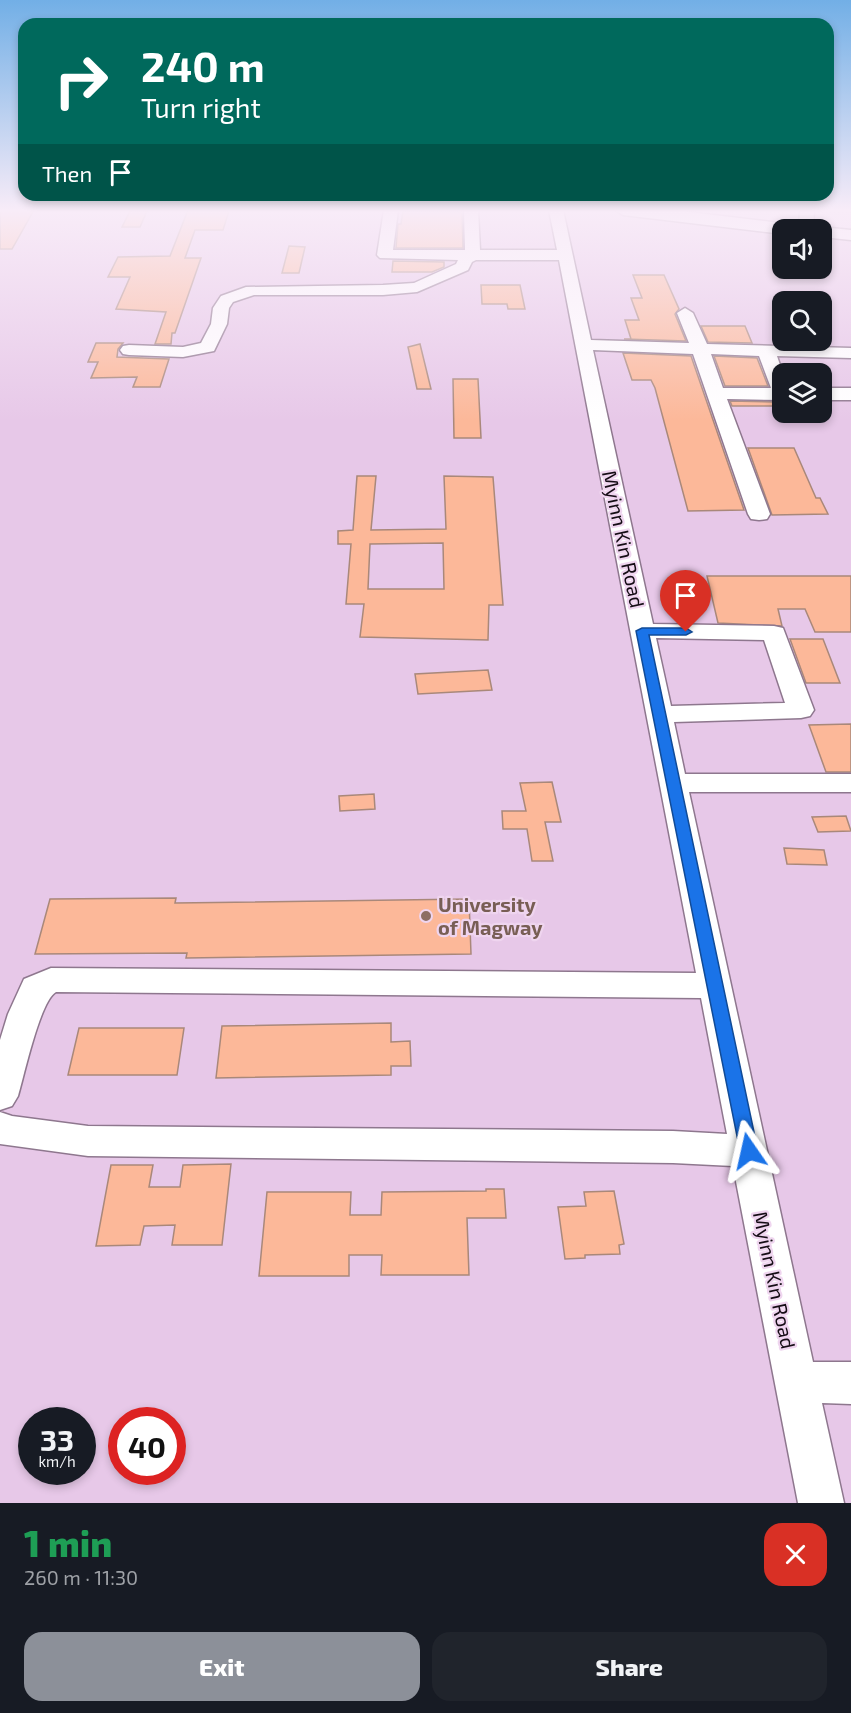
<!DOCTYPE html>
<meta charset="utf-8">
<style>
body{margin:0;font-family:"Exo 2",sans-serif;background:#20242c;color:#f1f3f6;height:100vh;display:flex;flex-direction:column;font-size:22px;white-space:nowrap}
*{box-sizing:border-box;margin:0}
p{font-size:20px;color:#9ea1a6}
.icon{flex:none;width:33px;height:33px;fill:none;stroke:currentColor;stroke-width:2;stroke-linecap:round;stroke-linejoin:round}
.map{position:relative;height:1503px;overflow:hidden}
.sheet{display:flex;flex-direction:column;background:#171b24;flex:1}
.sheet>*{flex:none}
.guide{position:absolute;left:18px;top:18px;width:816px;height:183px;border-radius:18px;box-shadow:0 3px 9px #0003;background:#00695c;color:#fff;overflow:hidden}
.controls{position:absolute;left:772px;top:219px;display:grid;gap:12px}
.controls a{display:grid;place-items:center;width:60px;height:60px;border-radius:12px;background:#171b24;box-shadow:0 3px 9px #0003;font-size:30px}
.speed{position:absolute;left:18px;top:1407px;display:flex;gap:12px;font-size:30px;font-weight:700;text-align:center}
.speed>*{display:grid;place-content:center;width:78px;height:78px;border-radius:50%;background:#171b24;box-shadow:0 3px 9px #0003;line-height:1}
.speed small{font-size:15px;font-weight:400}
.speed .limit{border:9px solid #d22;background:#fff;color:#111}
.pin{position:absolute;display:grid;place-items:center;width:51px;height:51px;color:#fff;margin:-62px -26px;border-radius:50% 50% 50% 0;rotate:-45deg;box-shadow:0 0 6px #0007}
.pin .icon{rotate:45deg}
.me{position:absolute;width:66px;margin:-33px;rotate:349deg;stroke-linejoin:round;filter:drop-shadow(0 0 4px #0008)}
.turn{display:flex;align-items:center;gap:21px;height:126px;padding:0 24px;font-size:27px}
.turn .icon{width:78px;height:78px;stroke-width:2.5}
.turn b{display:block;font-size:42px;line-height:51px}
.then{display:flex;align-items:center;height:57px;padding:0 24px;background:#0003;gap:12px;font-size:22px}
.round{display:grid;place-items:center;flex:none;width:63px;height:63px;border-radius:18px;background:#20242c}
.overview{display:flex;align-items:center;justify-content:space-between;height:102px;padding:0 24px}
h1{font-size:36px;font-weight:800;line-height:45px;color:#1e9e55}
.cta{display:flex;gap:12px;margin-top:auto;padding:12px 24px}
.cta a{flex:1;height:69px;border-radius:18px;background:#8c9099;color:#fff;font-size:24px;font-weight:800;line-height:69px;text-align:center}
.cta a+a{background:#20242c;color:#f1f3f6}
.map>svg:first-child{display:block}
.built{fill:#e7c8e8;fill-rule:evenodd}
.building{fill:#fcb899;stroke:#a9887a;stroke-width:1.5;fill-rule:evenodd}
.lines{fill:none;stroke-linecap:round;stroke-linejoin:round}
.minor-casing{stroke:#8e778e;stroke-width:3}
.highway-casing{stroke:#8e778e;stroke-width:3}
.minor{fill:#fff;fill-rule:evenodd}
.highway{fill:#fff;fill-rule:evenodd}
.route{fill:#1a73e8;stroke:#114b97;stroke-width:1.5}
.education-dot{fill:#8d6e63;stroke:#efd5ef;stroke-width:2}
.labels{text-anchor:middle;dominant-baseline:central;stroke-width:4.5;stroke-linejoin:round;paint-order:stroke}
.street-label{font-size:20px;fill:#150c15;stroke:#efd5ef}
.education-label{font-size:20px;font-weight:bold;fill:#785e54;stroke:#efd5ef;text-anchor:start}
</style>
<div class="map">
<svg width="851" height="1503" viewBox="0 0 851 1503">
<rect width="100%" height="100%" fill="#efd5ef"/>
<path class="built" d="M0,210H604L783,230V268H822V235L851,238V1503H0ZM783,302H822V340H783ZM783,374H822V412H783ZM32,1420H82V1472H32ZM122,1420H172V1472H122Z"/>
<path class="building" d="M0,210H34L12,249H0Z
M188,210L229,211L223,230H195L185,258H201L175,333H172L171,344H155L166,312L116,309L130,277H108L118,257L170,256Z
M130,211H147L140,227H122Z
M403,211L462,212L463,248H396L398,224H401Z
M289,246L305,247L299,273H282Z
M393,261L444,262V267L432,272H392Z
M633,275H664L679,309L675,314L686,341L624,339H631L625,320H639L631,298H642Z
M481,285H520L525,309H508L507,304H482Z
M701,326H745L752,343L708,342Z
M96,343H123L118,349L117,357L169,359L160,387H133L137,377L91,378L98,362H88Z
M420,344L431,389H417L408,347Z
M623,353L691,356L744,510L688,511L655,388L651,380H632Z
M714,356L757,358L768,386H725Z
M453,379H478L481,438H454Z
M730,401L778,402L780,406H732Z
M748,448H794L816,498H820L828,514L772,515Z
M357,476H376L371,530L446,529L444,476L493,477L503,605H489L488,640L360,637L364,604H346L351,544H338V531L353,530ZM443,543L444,589H368L370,544Z
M707,576H851V632H815L805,609H778L782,626L718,623Z
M790,639H823L840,683H806Z
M488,670L492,690L418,694L415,674Z
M851,724V772H826L809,725Z
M552,782L561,822H545L553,861H532L527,829H503L502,811H526L520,783Z
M374,794L375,809L340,811L339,796Z
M846,816L851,831L818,832L812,817Z
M784,848L824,850L827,865L787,864Z
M176,898L175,903L469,899L471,954L186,958L187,953L35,954L50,899Z
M391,1023V1042L410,1041L411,1066H391V1075L216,1078L222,1026Z
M79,1028H184L177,1075H68Z
M231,1164L222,1245H172L175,1225L144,1226L140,1245L96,1246L111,1165H153L149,1187H180L183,1165Z
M486,1189H504L506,1218H467L469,1275H381L382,1255H349V1276H259L267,1192H351L350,1215H381L382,1192L486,1191Z
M614,1191L624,1244L619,1245L620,1254L585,1255V1258L565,1259L558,1207L586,1206L584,1192Z"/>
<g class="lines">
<g class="minor-casing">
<path id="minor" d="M384,210H398L393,250H465L464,210H478L480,250H557L549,210H563L591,340L689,343L677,313L685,308L693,313L707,344L851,348V358L777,356L783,374V400L727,399L770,514L767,519L759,520L751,519L748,514L693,354L593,350L653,624L774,626L783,628L814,710L810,716L801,718L674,722L685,774H851V792H689L813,1362H851V1404L822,1403L844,1503H798L733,1166L673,1163L88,1156L0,1144V1112L12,1116L88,1126L673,1131L727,1134L701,998L56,992C40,1001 24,1076 18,1096L12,1106L0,1110V1040L8,1014L24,979L51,968L696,973L559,260H476L472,262L468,270L417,292L383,295H254L233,302L229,308L227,324L214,351L183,357L129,355L123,354L120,350L123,346L129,345L183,347L201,343L211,324L213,308L221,296L246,287L383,285L414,283L456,264L458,260L380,258L377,255ZM711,354L759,356L771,388H723ZM656,638L764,640L785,703L671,706Z
M800,210H814L813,230H799Z
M822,388H851V400H822Z"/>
</g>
<g class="highway-casing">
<path id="highway" d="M615,210H672L797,225L806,230H783V234L623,215Z
M822,227L851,230V240L822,237V230H815Z"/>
</g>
<use href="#minor" class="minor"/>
<use href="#highway" class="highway"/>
</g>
<linearGradient id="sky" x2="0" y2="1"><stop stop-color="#72afe6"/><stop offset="0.5" stop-color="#f8ecf8"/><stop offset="1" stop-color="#f8ecf8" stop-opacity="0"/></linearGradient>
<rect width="851" height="421" fill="url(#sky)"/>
<path class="route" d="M642,628H686L692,632L686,635H649L758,1151L755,1157L749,1159L742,1157L740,1151L636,631Z"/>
<circle class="education-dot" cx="426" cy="916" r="6"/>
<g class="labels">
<g class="street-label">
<text transform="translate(624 539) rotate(78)">Myinn Kin Road</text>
<text transform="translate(775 1280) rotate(78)">Myinn Kin Road</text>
</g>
<g class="education-label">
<text x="438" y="904">University<tspan x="438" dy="23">of Magway</tspan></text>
</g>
</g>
</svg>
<div class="controls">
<a><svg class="icon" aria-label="sound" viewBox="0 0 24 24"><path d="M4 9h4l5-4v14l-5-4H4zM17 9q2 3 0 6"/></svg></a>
<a><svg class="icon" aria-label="search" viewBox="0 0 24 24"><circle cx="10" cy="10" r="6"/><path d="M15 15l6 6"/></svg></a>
<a><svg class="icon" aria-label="layers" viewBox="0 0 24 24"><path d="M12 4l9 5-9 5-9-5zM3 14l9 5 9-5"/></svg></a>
</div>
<div class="speed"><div>33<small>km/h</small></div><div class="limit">40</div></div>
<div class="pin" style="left:686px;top:632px;background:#d93025"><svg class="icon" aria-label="arrive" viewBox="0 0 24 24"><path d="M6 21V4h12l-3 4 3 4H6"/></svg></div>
<svg class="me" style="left:749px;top:1151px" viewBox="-20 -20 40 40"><path d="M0-17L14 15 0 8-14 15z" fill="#1a73e8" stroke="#fff" stroke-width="4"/></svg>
<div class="guide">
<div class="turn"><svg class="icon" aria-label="right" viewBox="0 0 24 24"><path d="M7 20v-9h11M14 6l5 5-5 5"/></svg><div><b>240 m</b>Turn right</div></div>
<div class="then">Then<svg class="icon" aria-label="arrive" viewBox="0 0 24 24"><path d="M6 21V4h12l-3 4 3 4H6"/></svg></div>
</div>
</div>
<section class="sheet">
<div class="overview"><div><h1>1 min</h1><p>260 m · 11:30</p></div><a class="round" style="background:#d93025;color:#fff"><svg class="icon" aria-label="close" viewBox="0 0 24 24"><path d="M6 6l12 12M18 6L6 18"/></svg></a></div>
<div class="cta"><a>Exit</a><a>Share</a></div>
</section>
